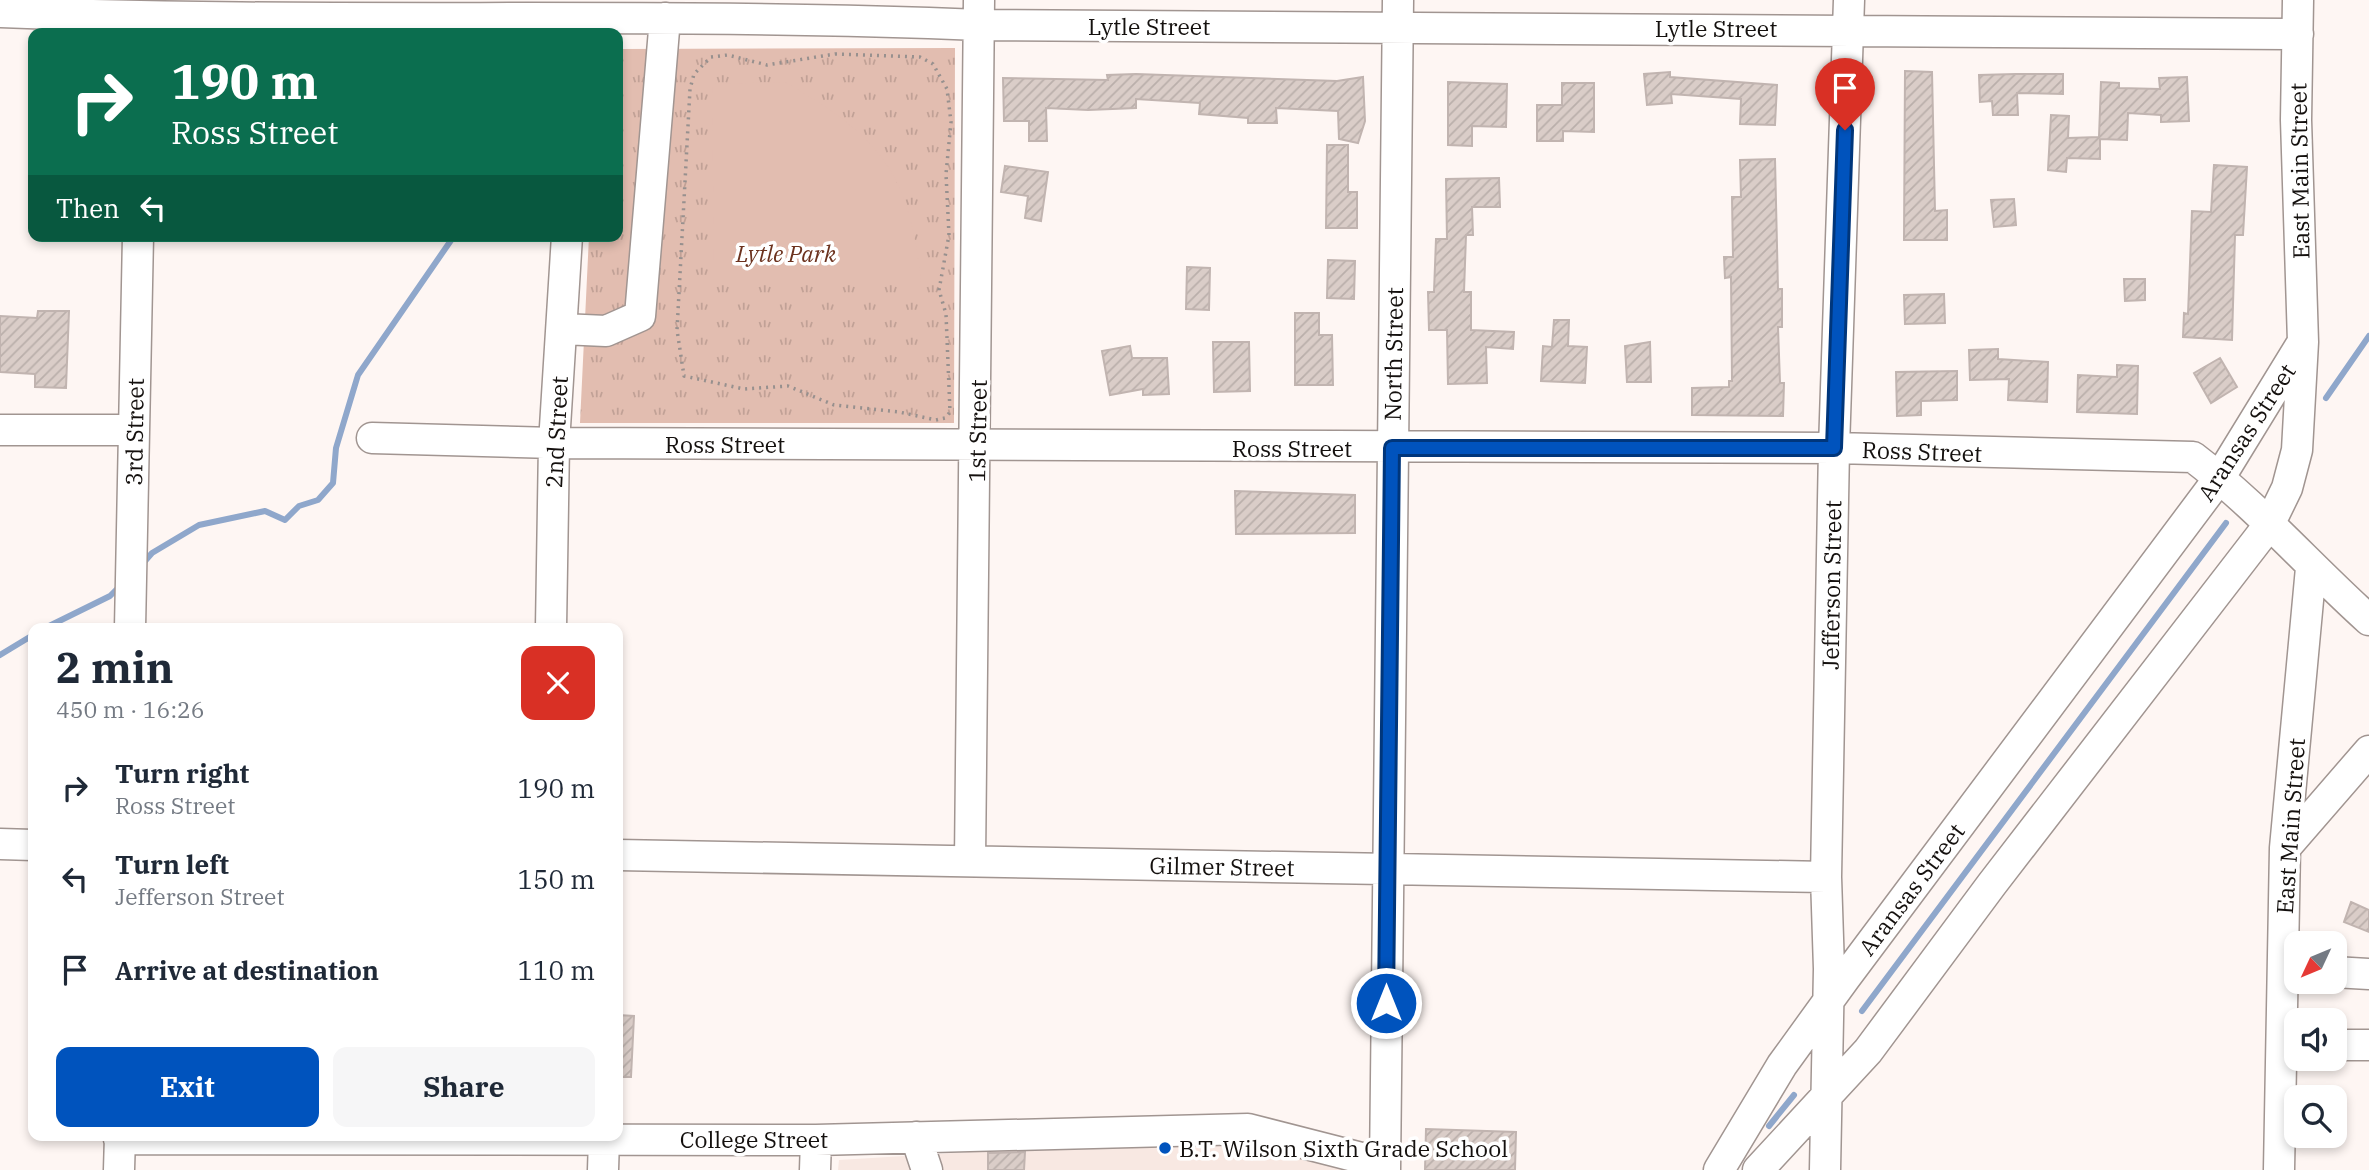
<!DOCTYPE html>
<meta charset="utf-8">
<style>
body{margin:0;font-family:"IBM Plex Serif",serif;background:#f6f6f7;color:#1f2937;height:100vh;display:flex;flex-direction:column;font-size:26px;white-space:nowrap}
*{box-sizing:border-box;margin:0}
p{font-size:23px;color:#747a83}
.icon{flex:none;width:38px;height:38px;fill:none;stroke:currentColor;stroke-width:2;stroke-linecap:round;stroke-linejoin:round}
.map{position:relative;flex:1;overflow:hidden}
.side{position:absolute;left:28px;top:623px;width:595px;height:518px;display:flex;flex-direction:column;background:#fff;border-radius:14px;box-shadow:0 4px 10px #0003}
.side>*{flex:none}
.top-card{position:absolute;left:28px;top:28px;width:595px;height:214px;border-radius:14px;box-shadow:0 4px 10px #0003;background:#0b6e4f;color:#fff;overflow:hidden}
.needle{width:46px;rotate:226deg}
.tools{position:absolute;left:2284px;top:931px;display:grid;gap:14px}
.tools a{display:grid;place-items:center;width:63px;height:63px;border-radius:14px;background:#fff;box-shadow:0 4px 10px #0003;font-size:35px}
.pin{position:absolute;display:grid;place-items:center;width:60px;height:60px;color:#fff;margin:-72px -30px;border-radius:50% 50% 50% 0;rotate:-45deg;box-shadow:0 0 7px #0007}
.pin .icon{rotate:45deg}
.me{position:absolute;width:77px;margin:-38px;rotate:0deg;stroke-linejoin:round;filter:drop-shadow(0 0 5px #0008)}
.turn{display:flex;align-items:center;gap:24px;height:147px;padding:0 28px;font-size:32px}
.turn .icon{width:91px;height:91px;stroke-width:2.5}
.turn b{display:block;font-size:49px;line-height:60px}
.then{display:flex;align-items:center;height:66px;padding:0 28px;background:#0003;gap:14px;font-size:26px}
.round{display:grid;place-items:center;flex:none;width:74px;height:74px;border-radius:14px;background:#f6f6f7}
.summary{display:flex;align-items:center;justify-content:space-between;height:119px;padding:0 28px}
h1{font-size:42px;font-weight:800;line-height:52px}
.primary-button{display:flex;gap:14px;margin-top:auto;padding:14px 28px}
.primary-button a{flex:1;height:80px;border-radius:14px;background:#0053bd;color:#fff;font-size:28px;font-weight:800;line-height:80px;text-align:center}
.primary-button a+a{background:#f6f6f7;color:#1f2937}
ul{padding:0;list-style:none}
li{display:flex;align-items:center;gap:21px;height:91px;padding:0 28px}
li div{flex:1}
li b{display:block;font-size:26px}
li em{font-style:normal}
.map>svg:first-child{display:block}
.built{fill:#f8e8e2}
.grass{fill:url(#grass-tufts)}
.pitch{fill:#e2bdb0}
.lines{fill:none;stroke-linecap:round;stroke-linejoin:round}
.stream{stroke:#8fa7cb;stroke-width:6}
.building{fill:url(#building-hatch);stroke:#c1b4b0;stroke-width:2}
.minor-casing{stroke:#a19591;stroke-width:33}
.path{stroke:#97908e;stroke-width:3.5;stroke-dasharray:2 5;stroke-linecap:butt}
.minor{stroke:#fff;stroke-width:30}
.route-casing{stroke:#00367b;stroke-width:18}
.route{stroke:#0053bd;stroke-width:12}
.poi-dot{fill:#0053bd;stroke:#fff;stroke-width:2.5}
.labels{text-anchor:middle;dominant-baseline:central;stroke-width:7;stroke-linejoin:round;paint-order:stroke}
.street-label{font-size:23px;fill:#14100e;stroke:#fff}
.park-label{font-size:23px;font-style:italic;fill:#6c321e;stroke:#fff}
.poi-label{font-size:23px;fill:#14100e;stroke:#fff;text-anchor:start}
</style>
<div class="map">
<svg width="2369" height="1170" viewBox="0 0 2369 1170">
<defs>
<pattern id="grass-tufts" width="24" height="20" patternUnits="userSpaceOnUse" patternTransform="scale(1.75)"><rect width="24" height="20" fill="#e2bdb0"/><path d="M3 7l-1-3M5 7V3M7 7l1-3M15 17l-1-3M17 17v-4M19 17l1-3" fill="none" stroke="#c1a196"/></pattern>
<pattern id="building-hatch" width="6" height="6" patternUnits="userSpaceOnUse" patternTransform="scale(1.75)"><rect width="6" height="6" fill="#dacdc8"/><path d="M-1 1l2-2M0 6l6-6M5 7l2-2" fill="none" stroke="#baafab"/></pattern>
</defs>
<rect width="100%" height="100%" fill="#fef6f3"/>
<path class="built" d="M1242,1135L1363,1170H838L839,1160Z"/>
<path class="grass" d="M955,48L954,423H580L589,236H618V49Z"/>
<path class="pitch" d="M785,82C880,137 909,171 921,282H714L712,84Z"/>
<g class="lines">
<path class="stream" d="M2326,398L2369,336
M145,561L152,553L199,525L265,511L285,520L299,506L318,500L333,483L336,448L358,375L454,236
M45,628L110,596L116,590
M0,655L33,635
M1862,1011L2226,523
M1769,1126L1794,1095"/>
</g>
<path class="building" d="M1905,71L1932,72L1935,211L1947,210V240H1904Z
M1670,72V77L1777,85L1775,125L1740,124L1741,99L1671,94L1672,103L1647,105L1644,74Z
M1136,74L1337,81L1363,77L1365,121L1358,143L1339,139L1338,111L1276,108L1277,123H1248V118L1199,114L1200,103L1136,99V108L1088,110L1046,108L1047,141H1029V121H1004L1003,78L1108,80L1107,75Z
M2016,74H2063V94L2017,93L2018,115H1993L1992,101L1980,102L1979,75Z
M2187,77L2189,121L2161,122V115L2128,113L2127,140L2100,139V159L2067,158L2066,172L2048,170L2051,115L2069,116L2068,138L2099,137L2101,82L2119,83V88L2160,89L2159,78Z
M1448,82L1507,84L1506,127L1472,126V146L1448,145Z
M1562,83H1594V132L1563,131V141H1537V105H1562Z
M1327,145H1348V192H1357V228H1326Z
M1775,159L1778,289H1782V327H1778L1780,383H1784L1783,416L1692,415V388L1729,387V381H1732L1731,277L1725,278L1724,257H1733L1732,197H1741L1740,160Z
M2214,165L2247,167L2243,235H2235L2232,340L2183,337L2184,313L2188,314L2192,211L2211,212Z
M1005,166L1048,172L1041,221L1025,218L1028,196L1001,192Z
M1499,178L1500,207H1472L1473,235H1466L1464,292H1471V330L1514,332L1513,349L1486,347L1487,383L1448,384L1447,330H1429L1428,292H1434L1436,239H1447L1446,179Z
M2014,199L2016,225L1994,227L1991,200Z
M1328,260L1355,261L1354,299L1327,298Z
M1187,267L1210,268L1209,310L1186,309Z
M2124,279H2145V300L2125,301Z
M1944,294L1945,323L1905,324L1904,295Z
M38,311H69L66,388L35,387V374L0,372V316L37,318Z
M1295,313H1319V335H1332L1333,385H1295Z
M1554,320H1569L1568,346L1587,347L1585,383L1541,381L1543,346L1552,347Z
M1213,342H1249L1250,391L1214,392Z
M1650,342L1651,382H1627L1625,346Z
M1130,346L1132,358H1167L1169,394L1143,395V389L1110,395L1102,351Z
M1998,349V359L2048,362L2047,402L2008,400L2009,379L1970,380L1969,350Z
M2220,358L2237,387L2211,403L2194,373Z
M2117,365L2138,366L2137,414L2077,412L2078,375L2117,377Z
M1957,371V400L1921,401V415L1897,416L1896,372Z
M1235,491L1355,495V533L1236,534Z
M2351,902L2369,910V932L2344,922Z
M618,1015L634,1016L631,1077H618Z
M1426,1129L1516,1132L1515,1170H1425Z
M1025,1152L1024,1170H988V1153Z"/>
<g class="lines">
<g class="minor-casing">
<path id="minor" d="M0,12C326,25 653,11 979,25L2298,34
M562,329L606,331L640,316L665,18
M0,430H133
M372,438L554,443L1834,448L2193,457C2256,505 2310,567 2369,620
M130,628L138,236
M551,628L554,443L567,236
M0,844L33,845
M2285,848L2369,751
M618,855L1826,877
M970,861L979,0
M2334,972L2369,974
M2334,1045H2369
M916,1137L927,1170
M119,1139L816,1140L1248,1129L1385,1164
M119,1170L120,1136
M603,1170L604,1139
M815,1170L816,1140
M1385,1170L1398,0
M1719,1170L1782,1065L1845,978L2220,477L2301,345
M1758,1170L1868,1051L1992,884L2269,525L2287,488L2297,450L2303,342L2296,120L2298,0
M1825,1170L1829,969L1826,877L1834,448L1849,0
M2279,1170L2285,848L2311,568"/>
</g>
<path class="path" d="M835,54L920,57L933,64L947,89L951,122L946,174L949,235L939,290L946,314L950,412L945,418L936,420L899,412L834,405L788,386L744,389L684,376L677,330L690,89L694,74L711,57L728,55L767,65Z"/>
<use href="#minor" class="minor"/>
</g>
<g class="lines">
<g class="route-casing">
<path id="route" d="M1386,1003L1392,448H1834L1845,130"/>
</g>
<use href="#route" class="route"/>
</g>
<circle class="poi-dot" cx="1165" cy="1148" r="7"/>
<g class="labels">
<g class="street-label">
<text x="1149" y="26">Lytle Street</text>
<text x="1716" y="28">Lytle Street</text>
<text transform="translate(2299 171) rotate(-91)">East Main Street</text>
<text transform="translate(1393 354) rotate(-89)">North Street</text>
<text transform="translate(977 431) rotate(-89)">1st Street</text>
<text transform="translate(134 432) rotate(-89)">3rd Street</text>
<text transform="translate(556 432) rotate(-87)">2nd Street</text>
<text transform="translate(2246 432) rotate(-57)">Aransas Street</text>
<text x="725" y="444">Ross Street</text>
<text x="1292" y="448">Ross Street</text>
<text transform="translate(1922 451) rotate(2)">Ross Street</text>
<text transform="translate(1831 585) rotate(-89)">Jefferson Street</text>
<text transform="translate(2290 826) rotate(-86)">East Main Street</text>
<text transform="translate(1222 866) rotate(1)">Gilmer Street</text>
<text transform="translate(1911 889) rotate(-53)">Aransas Street</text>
<text x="754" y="1139">College Street</text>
</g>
<g class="park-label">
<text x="786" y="253">Lytle Park</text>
</g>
<g class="poi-label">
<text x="1179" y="1148">B.T. Wilson Sixth Grade School</text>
</g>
</g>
</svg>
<div class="tools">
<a><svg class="needle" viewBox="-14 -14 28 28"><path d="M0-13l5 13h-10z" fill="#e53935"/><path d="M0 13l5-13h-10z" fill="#747a83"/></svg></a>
<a><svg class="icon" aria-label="sound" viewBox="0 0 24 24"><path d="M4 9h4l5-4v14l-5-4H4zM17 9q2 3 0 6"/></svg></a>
<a><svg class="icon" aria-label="search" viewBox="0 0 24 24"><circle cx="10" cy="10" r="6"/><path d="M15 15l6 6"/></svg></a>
</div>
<div class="pin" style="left:1845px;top:130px;background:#d93025"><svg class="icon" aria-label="arrive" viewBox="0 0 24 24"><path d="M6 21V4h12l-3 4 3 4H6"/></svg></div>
<svg class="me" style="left:1386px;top:1003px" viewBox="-20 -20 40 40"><circle r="17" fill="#0053bd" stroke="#fff" stroke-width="3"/><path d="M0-11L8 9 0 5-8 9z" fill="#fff"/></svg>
<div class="top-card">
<div class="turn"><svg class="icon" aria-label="right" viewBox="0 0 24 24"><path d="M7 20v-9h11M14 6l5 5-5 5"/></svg><div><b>190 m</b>Ross Street</div></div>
<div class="then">Then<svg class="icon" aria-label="left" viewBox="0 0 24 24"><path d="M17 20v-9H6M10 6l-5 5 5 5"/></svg></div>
</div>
<section class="side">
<div class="summary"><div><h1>2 min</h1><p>450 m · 16:26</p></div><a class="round" style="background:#d93025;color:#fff"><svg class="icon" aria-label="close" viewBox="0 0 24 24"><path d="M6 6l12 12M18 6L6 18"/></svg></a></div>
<ul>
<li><svg class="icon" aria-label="right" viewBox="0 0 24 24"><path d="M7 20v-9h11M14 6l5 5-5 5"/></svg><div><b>Turn right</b><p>Ross Street</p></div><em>190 m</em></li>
<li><svg class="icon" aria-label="left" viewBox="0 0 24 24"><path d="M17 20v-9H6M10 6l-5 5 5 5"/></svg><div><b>Turn left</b><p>Jefferson Street</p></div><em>150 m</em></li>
<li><svg class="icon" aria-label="arrive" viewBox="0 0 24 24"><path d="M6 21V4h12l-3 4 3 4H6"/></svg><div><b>Arrive at destination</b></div><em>110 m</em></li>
</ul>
<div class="primary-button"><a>Exit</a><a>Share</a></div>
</section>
</div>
